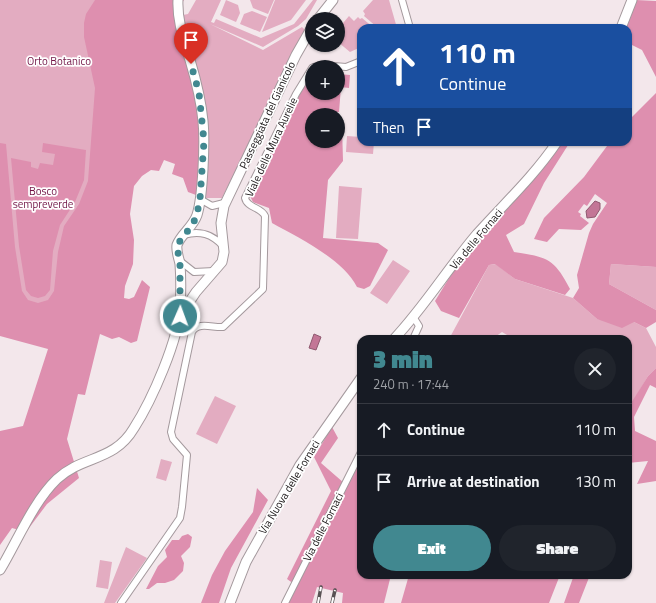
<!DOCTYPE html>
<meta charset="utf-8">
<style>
body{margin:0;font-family:"Titillium Web",sans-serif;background:#20242c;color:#f1f3f6;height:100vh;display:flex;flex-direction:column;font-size:15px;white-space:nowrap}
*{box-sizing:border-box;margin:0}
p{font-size:13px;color:#9ea1a6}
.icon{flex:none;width:22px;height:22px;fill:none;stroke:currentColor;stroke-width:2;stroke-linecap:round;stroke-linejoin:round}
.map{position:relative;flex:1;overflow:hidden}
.details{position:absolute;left:357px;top:335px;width:275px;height:244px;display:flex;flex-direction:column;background:#171b24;border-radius:12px;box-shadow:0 1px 3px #0004}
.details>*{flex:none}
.guide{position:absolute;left:357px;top:24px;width:275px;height:122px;border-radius:12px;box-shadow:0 1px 3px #0004;background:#1a4fa0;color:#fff;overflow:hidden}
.tools{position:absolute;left:305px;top:12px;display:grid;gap:8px}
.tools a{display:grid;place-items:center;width:40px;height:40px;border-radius:50%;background:#171b24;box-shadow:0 1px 3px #0004;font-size:20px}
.pin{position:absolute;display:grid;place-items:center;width:34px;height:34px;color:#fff;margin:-41px -17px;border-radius:50% 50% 50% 0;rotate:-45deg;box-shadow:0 0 4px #0007}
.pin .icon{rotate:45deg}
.me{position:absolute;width:44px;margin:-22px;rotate:2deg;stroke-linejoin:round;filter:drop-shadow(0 0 3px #0008)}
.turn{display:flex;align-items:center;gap:14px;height:84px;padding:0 16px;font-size:18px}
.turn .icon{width:52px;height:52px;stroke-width:2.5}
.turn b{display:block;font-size:28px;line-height:34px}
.then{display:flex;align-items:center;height:38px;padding:0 16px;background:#0003;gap:8px;font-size:15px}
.round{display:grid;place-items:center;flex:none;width:42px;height:42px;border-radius:21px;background:#20242c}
.headline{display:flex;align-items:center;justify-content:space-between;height:68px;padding:0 16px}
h1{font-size:24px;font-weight:800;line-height:30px;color:#418890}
.cta{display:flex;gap:8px;margin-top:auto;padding:8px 16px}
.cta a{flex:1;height:46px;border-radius:24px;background:#418890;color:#fff;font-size:16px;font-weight:800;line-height:46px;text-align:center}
.cta a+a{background:#20242c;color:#f1f3f6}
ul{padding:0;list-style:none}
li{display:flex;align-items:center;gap:12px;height:52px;padding:0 16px;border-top:1px solid #363941}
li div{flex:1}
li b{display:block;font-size:15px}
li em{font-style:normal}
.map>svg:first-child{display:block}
.green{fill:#e3acc1}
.forest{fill:#de8faf}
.water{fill:#c37696;stroke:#8f586f}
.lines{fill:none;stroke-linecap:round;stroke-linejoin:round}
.street-casing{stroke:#a4999d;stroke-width:8}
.secondary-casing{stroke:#a4999d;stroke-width:11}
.street{stroke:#fff;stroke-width:6}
.secondary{stroke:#fff;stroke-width:9}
.rail-casing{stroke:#595254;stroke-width:3.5}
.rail{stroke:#fff;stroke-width:2;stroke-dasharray:6;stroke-linecap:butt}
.route{stroke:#418890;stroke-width:7;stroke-dasharray:0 12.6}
.labels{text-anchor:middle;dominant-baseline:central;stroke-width:3.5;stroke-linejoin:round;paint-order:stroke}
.park-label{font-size:11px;fill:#721647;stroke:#fff}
.street-label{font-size:11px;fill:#171314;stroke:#fff}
</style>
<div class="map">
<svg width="656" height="603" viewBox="0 0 656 603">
<rect width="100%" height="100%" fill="#f3e7eb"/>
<path class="green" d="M0,0H131L92,311L0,300Z
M196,0H221L211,22L214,23L216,19L261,38L294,24L313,0H317L306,19L298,26L263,47L210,24L263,50L302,27L306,31L222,198H204L183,15L188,14Z
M226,0L238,5L240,13L236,22L220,15Z
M250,0H274L268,14L253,8Z
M275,0H306L291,20L262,32Z
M373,0H389L397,28H378L364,16L365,14L363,11Z
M252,11L267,17L260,32L240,24L244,14Z
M349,16L354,21L358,17L360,19L362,18L374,28H361V47L350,52L338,42V29Z
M347,136L361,137V142H374L373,154L346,152Z
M339,186L362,188L358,239L336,238Z
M393,260L410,271L387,304L370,293Z
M496,264L515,279L573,298L597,319L634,322L646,328L656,347V368L648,376L628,410V339H514L502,332L492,339H449L489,265Z
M611,264L656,267V310L609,284Z
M215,396L236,406L217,444L196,434Z
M161,459L172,462L166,481L156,478Z
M126,547L147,558L115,603H104Z
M100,560L112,562L108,589L96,587Z"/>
<path class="forest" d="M95,0H184L181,4V20L199,80L204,198L188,192L183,178L172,174L175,164L164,160L159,171L151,170L142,176L134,186L130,214L134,240L133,264L125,286L124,298L129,299L134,297L142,280L150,287L137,341L131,343L119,337L112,339L100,334L85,395L78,394L67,439L79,478L47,504L26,532L12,528L0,545V431L23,426L48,349L0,336V143L6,144L15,247L22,291L28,300L38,303L48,300L54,291L58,252L64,226L79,204L88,181L95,88L84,37V23L86,14Z
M636,0L656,1V77L642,50L630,44L628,49V28H623Z
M312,74V93H338V74L350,75L349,88L341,87L339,112H333V115H312V141H338V124L342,125L343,161L328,180L323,238L378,243L388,250L370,286L364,289L357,287C343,259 299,238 272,223L269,208L253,202L250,196L300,94Z
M656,93V267L611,264L609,284L656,310V322L646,328L634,322L622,328L597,319L573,298L579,288L577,275L589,233L593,224L607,203L595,194L587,206L584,204L578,212L581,214L580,216L589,223L581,230L559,229L547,242L534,239L544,218L584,177L610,142H628V121Z
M559,142H570L544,183L524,224L506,235L514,252C547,257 554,258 570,289L565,295L515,279L495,264L489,265L459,318L441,311L435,301L462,257Z
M43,143L86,150L84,180L75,202L60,225L53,251L50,290L45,296L38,298L31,296L26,290L19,246L11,158L31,162V167L38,169L40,163L53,165L55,154L42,152Z
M656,368V388L650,385L634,417L635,431L656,441V481L637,484L648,461L628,463V408L648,376Z
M332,427L338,438L321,463L344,483L361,452V575H391L384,603H342L343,593L317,587L312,603H285L294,584L287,579L331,491L314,457Z
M257,488L268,500L231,568L219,603H201L212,575L225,551L253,512Z
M188,534L192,537L190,547L181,556L184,563L183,571L174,580L165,583H157L149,589H146L158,566L167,557L165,550L172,540H179L182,536Z
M409,575H560L549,603H401Z
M574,575H590L579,603H564Z"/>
<path class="water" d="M595,201L600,203V209L595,217L587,218L586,211Z
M314,334L321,337L316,350L309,348Z"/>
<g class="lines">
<g class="street-casing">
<path id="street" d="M402,0L410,28
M314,67L322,65L346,67L361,61
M200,199L212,206L224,203
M184,235C200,230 212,234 223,246
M180,261L194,272L214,271
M413,339L419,326L414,318
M121,603L180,518L182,507L187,455L173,439L171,432L192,332C198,321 213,328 223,327L263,289L265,216C261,207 247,208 245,198L296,94L312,68
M285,603L361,452"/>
</g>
<g class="secondary-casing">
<path id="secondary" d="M318,19L333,0
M621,28L632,0
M180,316L196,292L222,262L224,252L221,223L224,206L296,55L312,27
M394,339C425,306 448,268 477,234C504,204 534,176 557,142
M0,570C17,542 33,502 57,479C83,455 114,462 134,428C152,400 179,339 180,307C181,293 181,278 180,264C179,258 176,252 177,245C181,234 193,227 197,215C203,196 205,142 203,121C201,100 196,80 190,60C184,40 177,21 178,0
M230,603L246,562L300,465L361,378"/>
</g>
<use href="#street" class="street"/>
<use href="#secondary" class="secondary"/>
<g class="rail-casing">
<path id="rail" d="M318,603L321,587
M332,603L335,590"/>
</g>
<use href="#rail" class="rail"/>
</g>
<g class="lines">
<path class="route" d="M180,316V263L177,247L180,241L193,224L197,214L200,199L204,141L199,93L191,64"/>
</g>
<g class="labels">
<g class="park-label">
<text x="59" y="61">Orto Botanico</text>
<text x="43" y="191">Bosco<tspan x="43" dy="13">sempreverde</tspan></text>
</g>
<g class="street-label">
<text transform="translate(267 115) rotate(-65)">Passeggiata del Gianicolo</text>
<text transform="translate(271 147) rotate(-65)">Viale delle Mura Aurelie</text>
<text transform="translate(476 239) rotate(-50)">Via delle Fornaci</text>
<text transform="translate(289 487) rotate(-59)">Via Nuova delle Fornaci</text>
<text transform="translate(323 527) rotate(-63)">Via delle Fornaci</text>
</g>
</g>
</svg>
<div class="tools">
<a><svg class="icon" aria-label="layers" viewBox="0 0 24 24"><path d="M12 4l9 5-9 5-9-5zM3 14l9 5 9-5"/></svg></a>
<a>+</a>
<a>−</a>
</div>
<div class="pin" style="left:191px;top:64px;background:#d93025"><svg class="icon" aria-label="arrive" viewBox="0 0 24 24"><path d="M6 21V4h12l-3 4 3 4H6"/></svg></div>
<svg class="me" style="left:180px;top:316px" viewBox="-20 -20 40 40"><circle r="17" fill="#418890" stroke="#fff" stroke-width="3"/><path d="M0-11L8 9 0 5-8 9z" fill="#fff"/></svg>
<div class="guide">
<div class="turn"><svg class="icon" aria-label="ahead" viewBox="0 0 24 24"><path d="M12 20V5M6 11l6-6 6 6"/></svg><div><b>110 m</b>Continue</div></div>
<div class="then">Then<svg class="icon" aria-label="arrive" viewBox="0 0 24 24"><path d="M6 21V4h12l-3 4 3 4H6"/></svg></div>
</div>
<section class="details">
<div class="headline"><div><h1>3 min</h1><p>240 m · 17:44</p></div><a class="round"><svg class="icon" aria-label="close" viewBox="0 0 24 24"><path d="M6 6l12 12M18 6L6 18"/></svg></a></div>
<ul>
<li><svg class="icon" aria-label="ahead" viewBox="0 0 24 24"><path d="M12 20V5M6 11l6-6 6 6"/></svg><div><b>Continue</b></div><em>110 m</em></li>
<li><svg class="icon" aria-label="arrive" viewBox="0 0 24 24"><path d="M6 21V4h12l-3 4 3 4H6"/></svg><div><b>Arrive at destination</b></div><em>130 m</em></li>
</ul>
<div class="cta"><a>Exit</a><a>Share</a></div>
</section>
</div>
